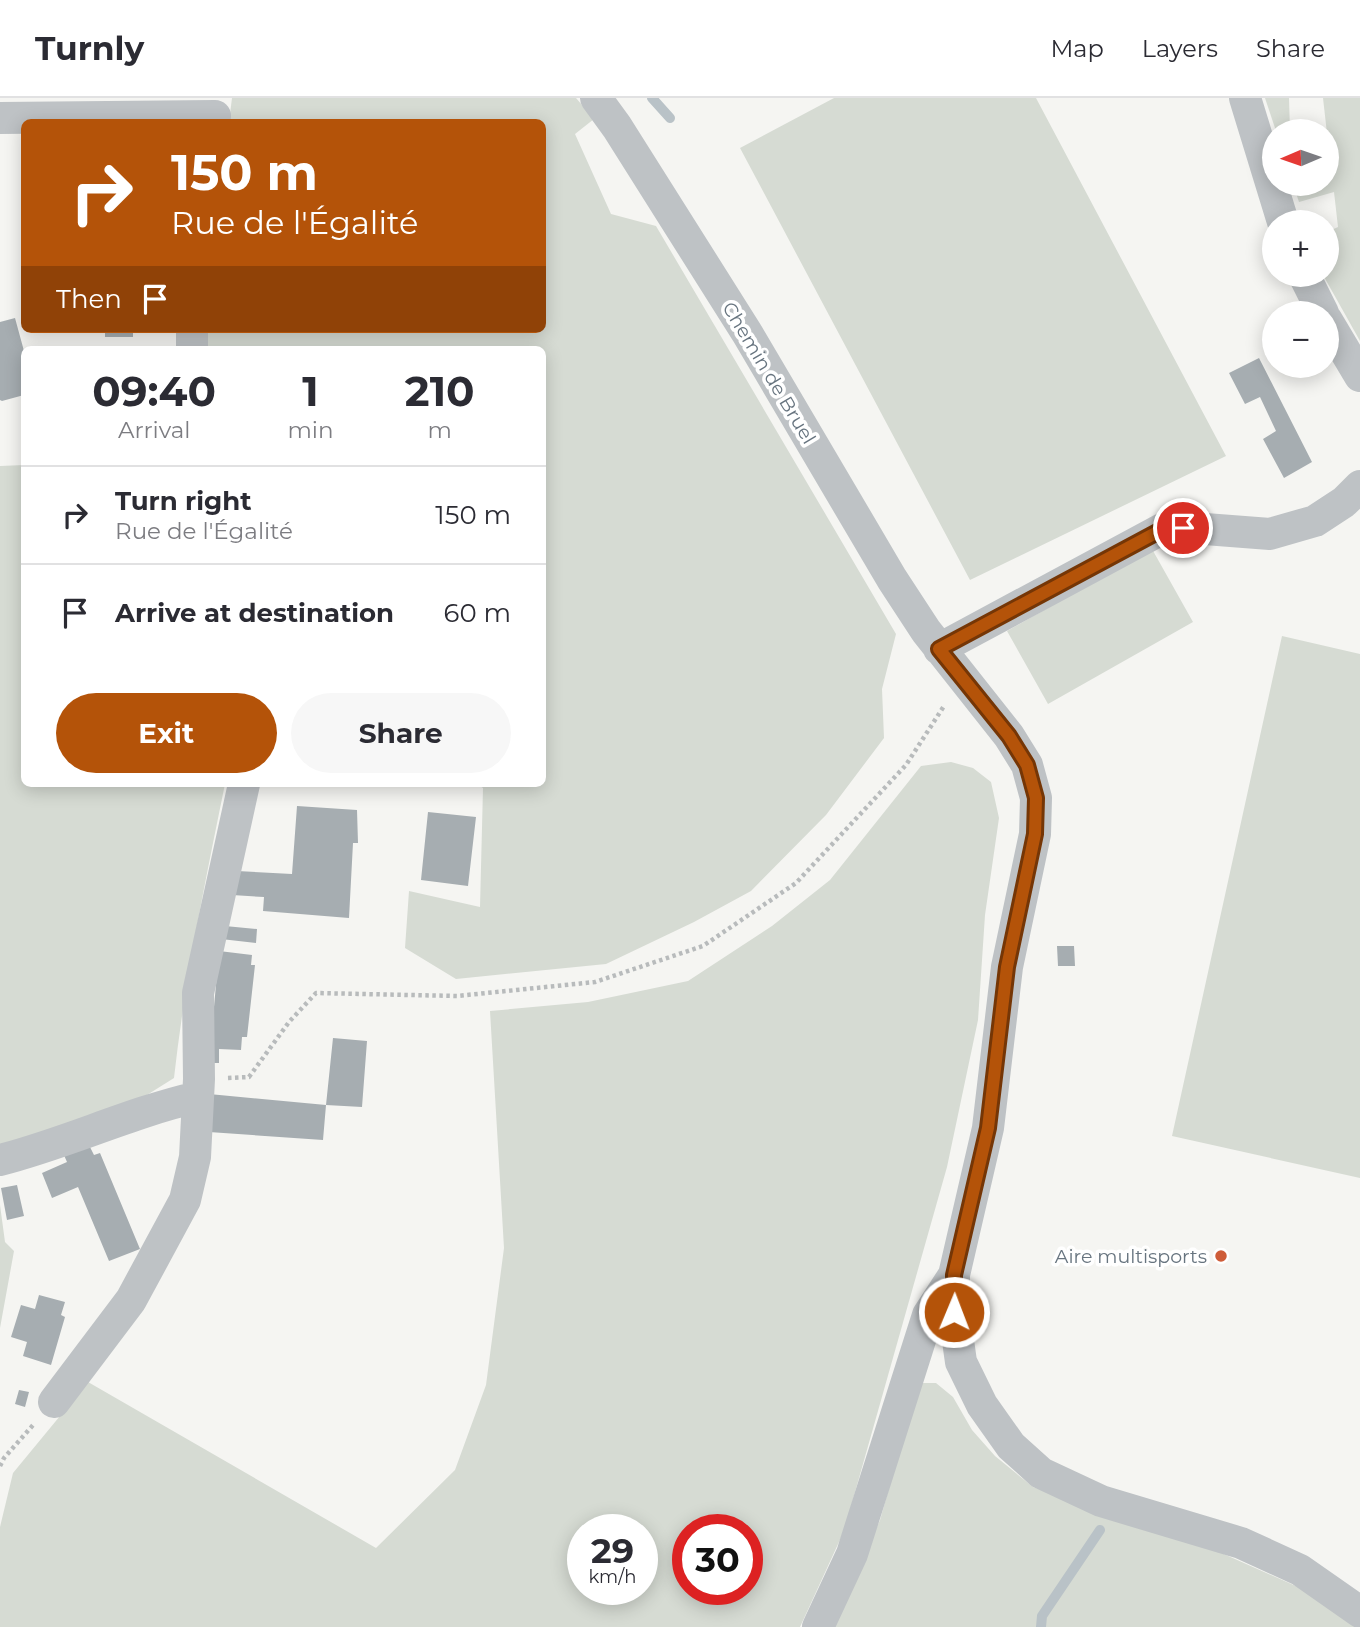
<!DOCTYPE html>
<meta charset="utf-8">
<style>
body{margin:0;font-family:Montserrat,sans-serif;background:#f7f7f7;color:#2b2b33;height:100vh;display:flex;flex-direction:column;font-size:26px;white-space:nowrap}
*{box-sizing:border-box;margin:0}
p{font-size:23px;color:#7c7c81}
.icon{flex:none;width:38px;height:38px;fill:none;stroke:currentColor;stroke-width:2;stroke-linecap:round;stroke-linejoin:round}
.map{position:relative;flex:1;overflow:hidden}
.panel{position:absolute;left:21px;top:248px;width:525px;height:441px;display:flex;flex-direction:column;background:#fff;border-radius:10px;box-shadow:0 4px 18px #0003}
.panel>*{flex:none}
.banner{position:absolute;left:21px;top:21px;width:525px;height:214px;border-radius:10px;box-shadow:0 4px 18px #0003;background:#b45309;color:#fff;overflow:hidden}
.needle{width:46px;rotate:268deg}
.fabs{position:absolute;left:1262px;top:21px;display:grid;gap:14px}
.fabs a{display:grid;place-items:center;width:77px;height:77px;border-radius:50%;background:#fff;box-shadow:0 4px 18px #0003;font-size:35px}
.speed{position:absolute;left:567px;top:1416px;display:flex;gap:14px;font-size:35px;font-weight:700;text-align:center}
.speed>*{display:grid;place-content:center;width:91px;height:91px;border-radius:50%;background:#fff;box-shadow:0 4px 18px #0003;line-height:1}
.speed small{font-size:18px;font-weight:400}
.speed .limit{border:10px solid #d22;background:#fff;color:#111}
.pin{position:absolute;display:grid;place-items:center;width:60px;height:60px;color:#fff;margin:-30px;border:4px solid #fff;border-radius:50%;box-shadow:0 2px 7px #0007}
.me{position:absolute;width:77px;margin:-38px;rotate:1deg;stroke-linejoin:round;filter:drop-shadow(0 0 5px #0008)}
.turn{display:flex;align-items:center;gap:24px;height:147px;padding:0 35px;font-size:32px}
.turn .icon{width:91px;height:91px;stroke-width:2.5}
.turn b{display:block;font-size:49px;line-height:60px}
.then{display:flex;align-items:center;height:66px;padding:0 35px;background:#0003;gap:14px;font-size:26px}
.eta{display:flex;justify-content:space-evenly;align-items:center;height:119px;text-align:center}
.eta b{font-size:42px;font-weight:700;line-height:49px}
.primary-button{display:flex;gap:14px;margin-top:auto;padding:14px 35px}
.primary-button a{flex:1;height:80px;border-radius:42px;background:#b45309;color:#fff;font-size:28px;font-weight:700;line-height:80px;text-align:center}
.primary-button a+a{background:#f7f7f7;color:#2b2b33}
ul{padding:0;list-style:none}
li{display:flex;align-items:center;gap:21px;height:98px;padding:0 35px;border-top:2px solid #e1e1e2}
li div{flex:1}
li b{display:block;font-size:26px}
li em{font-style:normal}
header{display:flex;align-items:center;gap:42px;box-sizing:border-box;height:98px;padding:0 35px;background:#fff;border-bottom:2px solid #e1e1e2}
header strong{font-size:33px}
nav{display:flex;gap:38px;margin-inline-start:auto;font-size:24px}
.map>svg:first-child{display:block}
.green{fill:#d6dbd3;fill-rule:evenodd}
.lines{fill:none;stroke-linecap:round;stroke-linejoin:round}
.stream{stroke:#b9c2c7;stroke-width:10}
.building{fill:#a6adb1}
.path{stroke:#b8bbbc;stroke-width:4.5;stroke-dasharray:3.5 3.5;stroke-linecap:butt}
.minor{stroke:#bec2c5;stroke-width:32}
.route-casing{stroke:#753606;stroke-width:18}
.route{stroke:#b45309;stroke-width:12}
.poi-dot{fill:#ce5c38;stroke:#fff;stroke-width:2.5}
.labels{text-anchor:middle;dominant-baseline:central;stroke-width:7;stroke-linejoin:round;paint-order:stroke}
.street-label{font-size:19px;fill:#67747f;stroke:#fff}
.poi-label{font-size:19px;fill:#67747f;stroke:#fff;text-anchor:end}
</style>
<header>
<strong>Turnly</strong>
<nav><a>Map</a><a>Layers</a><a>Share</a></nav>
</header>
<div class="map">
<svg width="1360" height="1529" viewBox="0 0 1360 1529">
<rect width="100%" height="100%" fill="#f5f5f2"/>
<path class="green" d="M232,0H576L594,21L575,36L611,116L656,128L896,536L882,591L884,640L826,717L751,793L694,824L606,866L456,881L405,850L409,793L480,809L483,690L477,686H542V252H205L206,231H542V24H229Z
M834,0H1036L1226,358L970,482L740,50Z
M1265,0H1289L1290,33H1276Z
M1323,0H1360V243L1323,177H1326L1327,134L1338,129L1334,94L1299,104L1293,86H1326L1327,62H1330Z
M24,367V686H225C205,784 185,881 174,980L131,1007L0,1048V368Z
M1152,451L1193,524L1048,606L1007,533Z
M1282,538L1360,556V1080L1172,1038Z
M951,664L973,670L991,684L999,720L985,817L978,922L947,1069L844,1433L800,1529H0V1429L13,1375L88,1284L376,1450L455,1372L486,1287L504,1150L490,913L588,904L688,883L772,828L830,782L921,668ZM583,1432H642V1491H583ZM688,1432H747V1491H688Z
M0,1107L5,1144L14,1153L0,1230Z
M919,1285H936L953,1299L972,1332L995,1358L1033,1389L1217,1453L1316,1497L1357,1529H834L880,1422Z"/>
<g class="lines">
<path class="stream" d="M652,0L670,20
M1041,1529L1042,1518L1100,1432"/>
</g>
<path class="building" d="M15,220L24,253V297L2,303L0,302V224Z
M105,231H133V239H105Z
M1259,260L1312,364L1284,380L1263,341L1276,333L1260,299L1245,306L1229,275Z
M297,708L357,712L358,745H353L349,820L263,813L264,799L232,797L237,773L292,776Z
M428,714L476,719L468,788L421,782Z
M225,828L257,831L256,845L221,841Z
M1057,848H1074L1075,868H1058Z
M219,853L252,857L251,867H255L247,939H242L241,952L219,951V965H209Z
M333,940L367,943L362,1009L326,1007Z
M209,996L326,1007L323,1042L209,1034Z
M88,1045L94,1057L100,1055L140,1151L109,1163L78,1089L52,1100L42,1075L67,1064L63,1055Z
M17,1087L24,1118L7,1122L1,1090Z
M39,1197L65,1204L61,1217L65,1219L51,1267L23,1258L27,1244L11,1239L21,1207L35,1211Z
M19,1292L29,1294L25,1309L15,1306Z"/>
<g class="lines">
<path class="path" d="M228,980L249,979L289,924L316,895L457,898L595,884L703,848L796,785L906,667L944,608
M0,1368L4,1360L34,1326"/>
<path class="minor" d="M596,0L617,29L747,235L892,481L926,533L1009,638L1027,667L1036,700L1035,736L1007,869L988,1030L954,1177V1214L961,1264L982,1307L1011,1348L1041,1375L1101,1403L1241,1445L1300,1472L1360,1514
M1245,0L1283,124
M0,20L215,18
M1304,177L1323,215
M1326,221L1360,278
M192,231V252
M939,551L1162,431H1205L1270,436L1315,423L1344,404L1360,388
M0,1062C67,1045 131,1014 198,999
M54,1304L131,1202L185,1102L195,1059L199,981L198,895L244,686
M818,1529L852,1456L928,1217L954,1177"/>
</g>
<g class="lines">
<g class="route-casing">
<path id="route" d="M954,1214V1177L988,1030L1007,869L1035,736L1036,700L1027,667L1009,638L939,551L1163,431L1183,430"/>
</g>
<use href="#route" class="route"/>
</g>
<circle class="poi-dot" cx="1221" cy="1158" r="7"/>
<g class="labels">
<g class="street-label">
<text transform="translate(769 275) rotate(59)">Chemin de Bruel</text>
</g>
<g class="poi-label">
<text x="1207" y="1158">Aire multisports</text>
</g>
</g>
</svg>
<div class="fabs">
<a><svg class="needle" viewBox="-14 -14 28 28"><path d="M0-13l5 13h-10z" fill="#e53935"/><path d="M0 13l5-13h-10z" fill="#7c7c81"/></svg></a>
<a>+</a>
<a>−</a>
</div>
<div class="speed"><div>29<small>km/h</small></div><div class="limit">30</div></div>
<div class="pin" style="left:1183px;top:430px;background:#d93025"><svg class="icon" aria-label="arrive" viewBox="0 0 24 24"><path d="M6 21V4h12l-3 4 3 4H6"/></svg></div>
<svg class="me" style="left:954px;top:1214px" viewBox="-20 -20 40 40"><circle r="17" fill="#b45309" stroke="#fff" stroke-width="3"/><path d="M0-11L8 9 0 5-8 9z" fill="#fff"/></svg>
<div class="banner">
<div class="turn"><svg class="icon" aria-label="right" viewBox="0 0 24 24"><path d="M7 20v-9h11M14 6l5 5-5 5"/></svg><div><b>150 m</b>Rue de l'Égalité</div></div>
<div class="then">Then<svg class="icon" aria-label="arrive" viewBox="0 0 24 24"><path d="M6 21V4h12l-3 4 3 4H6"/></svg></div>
</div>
<section class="panel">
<div class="eta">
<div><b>09:40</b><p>Arrival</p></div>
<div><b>1</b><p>min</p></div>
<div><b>210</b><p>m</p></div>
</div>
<ul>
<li><svg class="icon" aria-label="right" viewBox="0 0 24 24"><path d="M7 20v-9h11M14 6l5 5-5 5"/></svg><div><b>Turn right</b><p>Rue de l'Égalité</p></div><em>150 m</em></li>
<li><svg class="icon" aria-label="arrive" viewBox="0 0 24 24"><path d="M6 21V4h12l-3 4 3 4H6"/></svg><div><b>Arrive at destination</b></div><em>60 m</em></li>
</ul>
<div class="primary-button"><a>Exit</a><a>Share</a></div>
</section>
</div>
